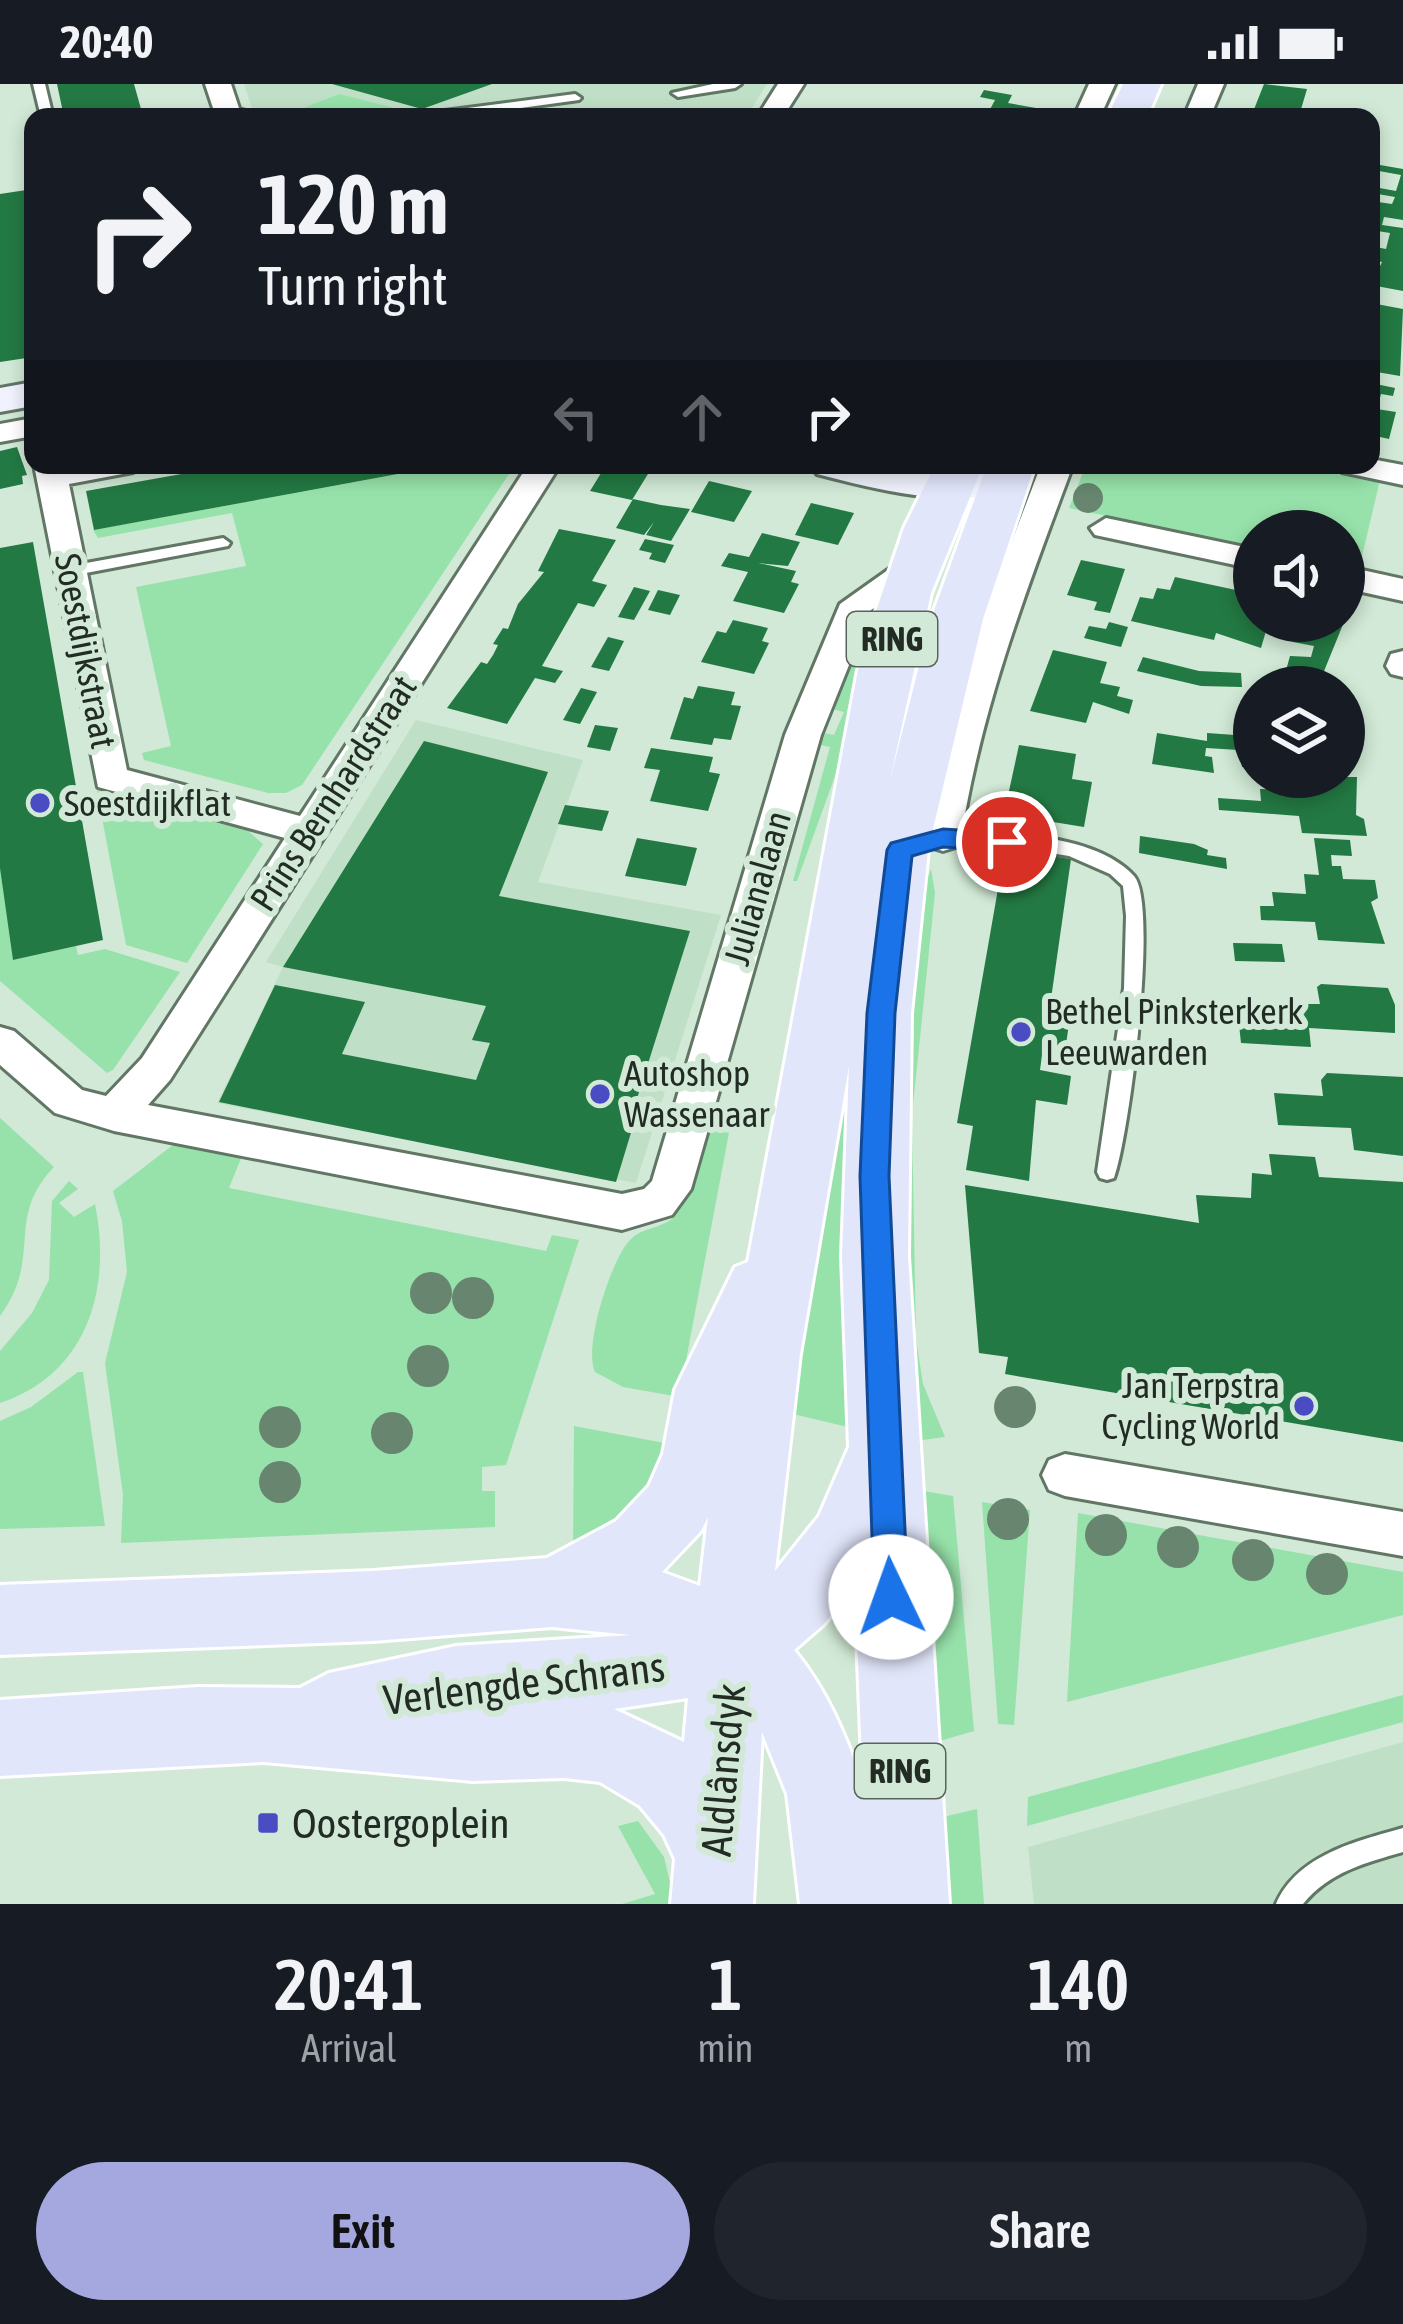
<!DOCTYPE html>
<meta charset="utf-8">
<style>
body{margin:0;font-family:"Asap Condensed",sans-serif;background:#20242c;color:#f1f3f6;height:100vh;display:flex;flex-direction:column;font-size:45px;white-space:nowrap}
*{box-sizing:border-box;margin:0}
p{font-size:39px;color:#9ea1a6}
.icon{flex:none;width:66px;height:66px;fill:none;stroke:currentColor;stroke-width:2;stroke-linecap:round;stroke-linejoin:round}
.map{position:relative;height:1820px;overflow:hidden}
.side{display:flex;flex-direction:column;background:#171b24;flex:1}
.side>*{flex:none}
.hud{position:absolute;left:24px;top:24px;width:1356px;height:366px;border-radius:24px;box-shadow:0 6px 18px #0003;background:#171b24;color:#f1f3f6;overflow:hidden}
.buttons{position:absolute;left:1233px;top:426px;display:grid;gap:24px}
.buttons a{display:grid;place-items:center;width:132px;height:132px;border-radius:50%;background:#171b24;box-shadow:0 6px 18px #0003;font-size:60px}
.pin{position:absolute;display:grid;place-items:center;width:102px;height:102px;color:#fff;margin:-51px;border:6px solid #fff;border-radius:50%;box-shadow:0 3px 12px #0007}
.me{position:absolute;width:132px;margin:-66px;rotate:357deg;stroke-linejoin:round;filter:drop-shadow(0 0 9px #0008)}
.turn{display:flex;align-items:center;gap:42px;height:252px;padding:0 36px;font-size:54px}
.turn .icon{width:156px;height:156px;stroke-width:2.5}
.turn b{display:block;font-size:84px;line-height:102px}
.lanes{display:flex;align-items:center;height:114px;padding:0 36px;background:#0003;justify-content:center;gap:60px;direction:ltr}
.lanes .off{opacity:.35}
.eta{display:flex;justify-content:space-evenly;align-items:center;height:204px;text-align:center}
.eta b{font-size:72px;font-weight:600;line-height:84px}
.action{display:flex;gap:24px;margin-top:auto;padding:24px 36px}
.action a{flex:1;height:138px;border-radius:72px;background:#a5a8df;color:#111;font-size:48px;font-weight:600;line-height:138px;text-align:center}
.action a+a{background:#20242c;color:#f1f3f6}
.status{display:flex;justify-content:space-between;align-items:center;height:84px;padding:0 60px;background:#171b24;direction:ltr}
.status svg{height:33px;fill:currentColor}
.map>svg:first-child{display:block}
.built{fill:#c0dfc7}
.green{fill:#97e2aa}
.building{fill:#237943}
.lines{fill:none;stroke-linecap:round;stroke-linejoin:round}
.lane-casing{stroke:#617665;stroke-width:6}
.street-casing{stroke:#617665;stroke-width:6}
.secondary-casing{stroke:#617665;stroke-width:6}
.primary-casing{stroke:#fff;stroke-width:6}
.lane{fill:#fff;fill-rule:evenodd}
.street{fill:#fff;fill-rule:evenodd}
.secondary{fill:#f0f2fd;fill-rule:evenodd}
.primary{fill:#e2e6fa;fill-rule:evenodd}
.tree{fill:#67856f}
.route{fill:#1a73e8;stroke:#114b97;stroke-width:3}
.poi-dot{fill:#494cc2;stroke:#d1e9d6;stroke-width:4.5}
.labels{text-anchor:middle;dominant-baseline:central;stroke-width:12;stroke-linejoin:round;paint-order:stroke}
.shield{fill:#d1e9d6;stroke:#566459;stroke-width:3}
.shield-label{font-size:33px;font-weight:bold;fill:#222b24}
.street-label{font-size:36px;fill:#222b24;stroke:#d1e9d6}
.poi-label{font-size:36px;fill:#222b24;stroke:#d1e9d6;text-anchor:start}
.near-street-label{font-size:42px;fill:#222b24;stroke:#d1e9d6}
.near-poi-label{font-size:42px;fill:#222b24;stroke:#d1e9d6;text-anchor:start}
</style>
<div class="status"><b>20:40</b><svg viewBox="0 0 49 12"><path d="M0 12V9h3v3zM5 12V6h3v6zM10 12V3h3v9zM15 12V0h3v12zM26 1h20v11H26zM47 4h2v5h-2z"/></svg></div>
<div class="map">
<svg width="1403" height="1820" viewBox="0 0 1403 1820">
<rect width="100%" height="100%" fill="#d1e9d6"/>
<path class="built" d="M244,0H767L746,33H255Z
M416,636L583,676L538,798L721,831L636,1099L217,1019L283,883L266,878Z
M1403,1658V1820H1034L1028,1763Z"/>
<path class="green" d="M339,10L411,28L372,33L291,29Z
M449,381H515L302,701L286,709H268L144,676L142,669L171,662L136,503L246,482L232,429L98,454L93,446Z
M1086,381H1304L1380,396L1359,485L1344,482V447H1254V463L1069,424Z
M951,424L957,427V437L914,549L927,586L922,607L899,633L861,909L850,1137L852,1339L848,1343L784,1328C801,1220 821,1112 838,1004C868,809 873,609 951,424Z
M885,520L855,637L797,797H793L830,663L811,659L814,647L834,651L844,628L824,623L864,538Z
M97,707L248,747L263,760L187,879L126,861Z
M0,780L14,876L76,862L78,871L105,865L180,888L113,986L107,989L0,897Z
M931,785L935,809L912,1031L916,1255L923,1300L945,1353L915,1357L903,1174L904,963L923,806Z
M0,1034L54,1083C4,1135 44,1172 0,1232Z
M702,1042L729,1049L680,1308L674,1312L623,1303L595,1288C583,1264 611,1175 630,1156C641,1144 658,1145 672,1135Z
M182,1054L244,1067L229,1104L546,1167L552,1151L579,1156L506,1381L482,1383V1407H495V1443L121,1459L123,1411L105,1279L127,1188L122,1137L113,1107Z
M69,1097L78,1105L59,1119L74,1133L95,1120C112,1204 88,1290 0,1319V1267L32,1229L49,1196L52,1117Z
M78,1288H83L105,1442L0,1445V1337L31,1323Z
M574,1342L670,1360C661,1415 618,1439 573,1463Z
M917,1406L953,1412L974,1647L936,1658L943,1733L977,1725L984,1820H944Z
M982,1418L1030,1426L1014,1641L998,1640Z
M1078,1429L1403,1488V1531L1067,1618Z
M1403,1611V1638L1027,1742L1028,1713Z
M638,1737L664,1773L675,1820H622L655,1810L618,1742Z"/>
<path class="building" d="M57,0H134L143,32L64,33Z
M332,0H492L422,25Z
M1264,0L1307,5L1299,32L1251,33Z
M984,6L1012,11L1008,19L1036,24L1032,33H986L995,16L980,13Z
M1380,81L1403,85V136L1384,133L1382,141L1403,144V207L1371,201L1382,178L1371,176V162L1386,165L1390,149L1371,146V123L1376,124L1378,118L1392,120L1395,113L1372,109L1374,103L1396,107L1401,91L1379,87Z
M33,105V273L0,278V110Z
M1371,219L1403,225L1400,292L1371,287Z
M1371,299L1395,304L1393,312L1381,310L1377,325L1396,328L1389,355L1371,351Z
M17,363L27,391L22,392L23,400L0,405V367Z
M232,381H436V383L94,446L86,407Z
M606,381H631L651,385L632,416L590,407Z
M709,397L752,407L734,438L691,428Z
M633,415L661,421L690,425L671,457L646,451L654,438L644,451L616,444Z
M811,419L854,429L838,461L795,451Z
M559,445L616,456L592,497L607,501L594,523L578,519L542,582L563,587L555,599L535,594L507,640L447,624L481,578L487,580L493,571L498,561L493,560L503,544L508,545L518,520L544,488L538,487Z
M762,449L800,458L788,482L758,479L796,487L791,498L799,500L784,529L733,517L748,488L721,482L729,469L749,473Z
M645,455L674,461L665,479L649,475L652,469L639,466Z
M33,458L103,856L13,876L0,784V464Z
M1081,476L1125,485L1110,529L1094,526L1097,518L1067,511Z
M1175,493L1250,509L1244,529L1254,526V537H1269L1261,564L1216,549L1214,556L1131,537L1140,513L1153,515L1157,504L1170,506Z
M634,503L650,507L634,536L618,533Z
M658,506L680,511L670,531L648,526Z
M733,536L768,544L762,557L769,559L754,590L701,578L717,547L726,549Z
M1299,537L1344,538L1322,592L1285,590L1290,572L1311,573L1314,562L1293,558Z
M1109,538L1128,543L1121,563L1084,554L1089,542L1106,545Z
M608,553L624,557L609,587L591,583Z
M1053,566L1107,578L1100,599L1120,603L1117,612L1133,616L1129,630L1093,618L1086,639L1030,627Z
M1143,573L1199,587L1241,589L1242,603L1201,602L1137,587Z
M698,602L735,608L731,621L741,622L731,656L714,654L712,661L670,655L684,613L693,615Z
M581,604L597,608L580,640L563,636Z
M595,641L618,644L610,667L587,663Z
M1157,649L1207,657V649L1249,652L1254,684L1242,683L1239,666L1206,664L1205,672L1212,673L1214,689L1152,680Z
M424,657L548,688L499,812L690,847L633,1027L637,1029L616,1098L219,1018L275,901L365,918L342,970L476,996L490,959L472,956L486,922L283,883Z
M1019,661L1076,670L1072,695L1092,698L1084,743L1004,730Z
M651,664L713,673L709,688L720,690L708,727L650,717L660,686L644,684Z
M1294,693H1357L1356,731L1364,735L1367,752L1302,749L1299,732L1219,726L1218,714L1261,717L1260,705L1296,706Z
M565,721L609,727L602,747L558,740Z
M1140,752L1194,760L1208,766L1207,771L1226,774L1227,785L1139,769Z
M637,754L697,764L686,802L625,792Z
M1314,754L1350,756L1352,772L1331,771L1332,782H1341L1343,795L1375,796L1378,814L1371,818L1385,860L1318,856L1315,838L1261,836L1260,822H1274L1272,808L1306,810L1304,790L1319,791Z
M1005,765L1071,775L1050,922L1071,926L1064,974L1042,971L1040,986L1071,992L1067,1021L1036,1016L1029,1097L966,1086L973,1042L957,1039Z
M1233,859L1282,860L1285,878L1235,877Z
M1321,900L1388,904L1395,921V949L1309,944L1311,963L1241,959L1238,931L1264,932L1263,920H1320L1317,903Z
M1327,989L1403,993V1072L1354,1066L1351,1044L1278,1041L1274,1009L1323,1012L1321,996Z
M1269,1070L1315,1073L1319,1093L1403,1098V1358L1005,1290L1008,1273L979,1269L965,1101L1199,1139L1196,1111L1251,1114L1252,1089L1272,1091Z"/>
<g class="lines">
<g class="lane-casing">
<path id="lane" d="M33,0H45L53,33H41Z
M713,0H741L735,4L678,13L672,9Z
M575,10L581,14L579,16L456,33H423L429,29Z
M226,22L270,33H245L222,29V23Z
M223,454L230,459L228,462L70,492L62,487L70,482Z
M939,749C994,747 1094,748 1134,792C1159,820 1129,1054 1114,1094L1107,1096L1100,1094L1097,1088L1124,904L1126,832L1123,802L1110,790L1069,772L1014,763L933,759L931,755Z
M1403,1744V1768C1365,1779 1329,1788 1303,1820H1276C1297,1771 1357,1757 1403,1744Z"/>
</g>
<g class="street-casing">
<path id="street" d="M205,0H231L242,33H216Z
M778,0H804L783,33H757Z
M1089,0H1115L1100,33H1074Z
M1198,0H1224L1210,33H1184Z
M33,334V352L0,358V340Z
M1371,375L1403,381V401L1342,388L1337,381H1371Z
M34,381H138L133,388L69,400L127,686L300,732L528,381H560L170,996L148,1021L622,1110L644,1105L652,1097L785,651L840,520L902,476H926L930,483L926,490L871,526L821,651L691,1105L672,1131L622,1146L114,1047L55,1029L0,981V943L14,947L82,1006L106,1012L142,974L285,754L98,703Z
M1041,381H1073C1027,504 981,624 961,754L956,763L943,767L930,763L925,754C947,624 994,504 1041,381Z
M1106,434L1254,465V485L1095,451L1090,444Z
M1344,482L1403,495V517L1344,504Z
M1403,567V593L1391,590L1386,582L1391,570Z
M1065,1370L1403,1428V1472L1065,1412L1049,1406L1042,1391L1049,1376Z"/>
</g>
<g class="secondary-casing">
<path id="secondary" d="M33,298V322L0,328V304Z
M811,381H898L946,391L1005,384L1020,388L1027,397L1020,406C950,424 886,408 817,390Z"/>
</g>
<g class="primary-casing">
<path id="primary" d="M1123,0H1161L1147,33H1107Z
M935,381H983L931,509L890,696L931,535L987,381H1035L983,535L928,766L911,929L908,1172L949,1820H800L787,1710L762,1648L753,1820H671L675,1775L664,1751L640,1722L600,1698L564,1694L473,1697L264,1678L0,1692V1616L198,1603L300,1604L329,1589L456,1562L631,1551L552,1543L373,1557L0,1571V1501L373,1487L547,1474L616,1437L649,1402L663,1370L675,1306L735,1183L748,1178L860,575L904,444ZM849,982L842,1172L849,1363L819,1432L775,1487L800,1270ZM708,1433L700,1502L662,1488L701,1447ZM855,1503L863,1701C846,1652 827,1606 794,1566L823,1541ZM688,1614L684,1658L614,1625Z"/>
</g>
<use href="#lane" class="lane"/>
<use href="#street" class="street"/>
<use href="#secondary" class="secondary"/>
<use href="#primary" class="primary"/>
</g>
<g class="tree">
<circle cx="1088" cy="414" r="15"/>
<circle cx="431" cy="1209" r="21"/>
<circle cx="473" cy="1214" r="21"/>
<circle cx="428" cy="1282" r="21"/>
<circle cx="1015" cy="1323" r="21"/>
<circle cx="280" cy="1343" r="21"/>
<circle cx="392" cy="1349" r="21"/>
<circle cx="280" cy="1398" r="21"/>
<circle cx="1008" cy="1435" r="21"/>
<circle cx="1106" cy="1451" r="21"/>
<circle cx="1178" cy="1463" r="21"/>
<circle cx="1253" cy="1476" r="21"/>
<circle cx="1327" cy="1490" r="21"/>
</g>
<path class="route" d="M943,745L1007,749L1020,758L1007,767L943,763L912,772L895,929L889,1092L908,1513L903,1524L891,1529L879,1524L874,1513L860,1092L867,929L887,766L891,759Z"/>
<g class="poi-dot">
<circle cx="40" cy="719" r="12"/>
<circle cx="1021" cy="948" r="12"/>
<circle cx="600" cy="1010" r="12"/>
<circle cx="1304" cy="1322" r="12"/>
<rect x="256" y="1727" width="24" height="24" rx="6"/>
</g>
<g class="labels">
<g class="shield">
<rect x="847" y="528" width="90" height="54" rx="9"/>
<rect x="855" y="1660" width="90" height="54" rx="9"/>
</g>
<g class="shield-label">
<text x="892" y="555">RING</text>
<text x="900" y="1687">RING</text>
</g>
<g class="street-label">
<text transform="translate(86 567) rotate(79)">Soestdijkstraat</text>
<text transform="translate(333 709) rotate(-57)">Prins Bernhardstraat</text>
<text transform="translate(757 804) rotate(-74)">Julianalaan</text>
</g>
<g class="poi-label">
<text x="64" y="719">Soestdijkflat</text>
<text x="1045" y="927">Bethel Pinksterkerk<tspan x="1045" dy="41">Leeuwarden</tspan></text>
<text x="624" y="989">Autoshop<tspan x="624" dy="41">Wassenaar</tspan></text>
<text x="1280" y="1301" text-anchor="end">Jan Terpstra<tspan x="1280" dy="41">Cycling World</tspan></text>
</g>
<g class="near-street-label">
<text transform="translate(524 1599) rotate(-7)">Verlengde Schrans</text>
<text transform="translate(723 1686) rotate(-85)">Aldlânsdyk</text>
</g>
<g class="near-poi-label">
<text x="292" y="1739">Oostergoplein</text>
</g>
</g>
</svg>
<div class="buttons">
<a><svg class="icon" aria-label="sound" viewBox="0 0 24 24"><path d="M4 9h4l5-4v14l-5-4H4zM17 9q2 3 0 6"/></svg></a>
<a><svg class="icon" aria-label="layers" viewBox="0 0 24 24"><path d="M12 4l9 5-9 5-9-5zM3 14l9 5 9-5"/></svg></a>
</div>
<div class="pin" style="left:1007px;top:758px;background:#d93025"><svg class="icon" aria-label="arrive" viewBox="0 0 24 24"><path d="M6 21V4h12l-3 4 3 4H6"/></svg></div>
<svg class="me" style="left:891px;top:1513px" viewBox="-20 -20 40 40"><circle r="19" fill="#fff"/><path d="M0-13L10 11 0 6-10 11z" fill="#1a73e8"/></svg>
<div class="hud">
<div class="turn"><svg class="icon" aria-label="right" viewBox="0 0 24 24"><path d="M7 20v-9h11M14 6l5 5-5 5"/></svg><div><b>120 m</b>Turn right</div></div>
<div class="lanes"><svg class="icon off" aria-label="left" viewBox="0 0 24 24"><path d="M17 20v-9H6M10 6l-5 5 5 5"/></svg><svg class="icon off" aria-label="ahead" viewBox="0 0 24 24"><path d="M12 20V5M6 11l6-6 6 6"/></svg><svg class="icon" aria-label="right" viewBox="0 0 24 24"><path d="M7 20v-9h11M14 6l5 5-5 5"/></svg></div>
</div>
</div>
<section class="side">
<div class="eta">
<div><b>20:41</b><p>Arrival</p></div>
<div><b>1</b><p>min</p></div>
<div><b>140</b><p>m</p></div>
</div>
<div class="action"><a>Exit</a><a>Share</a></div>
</section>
